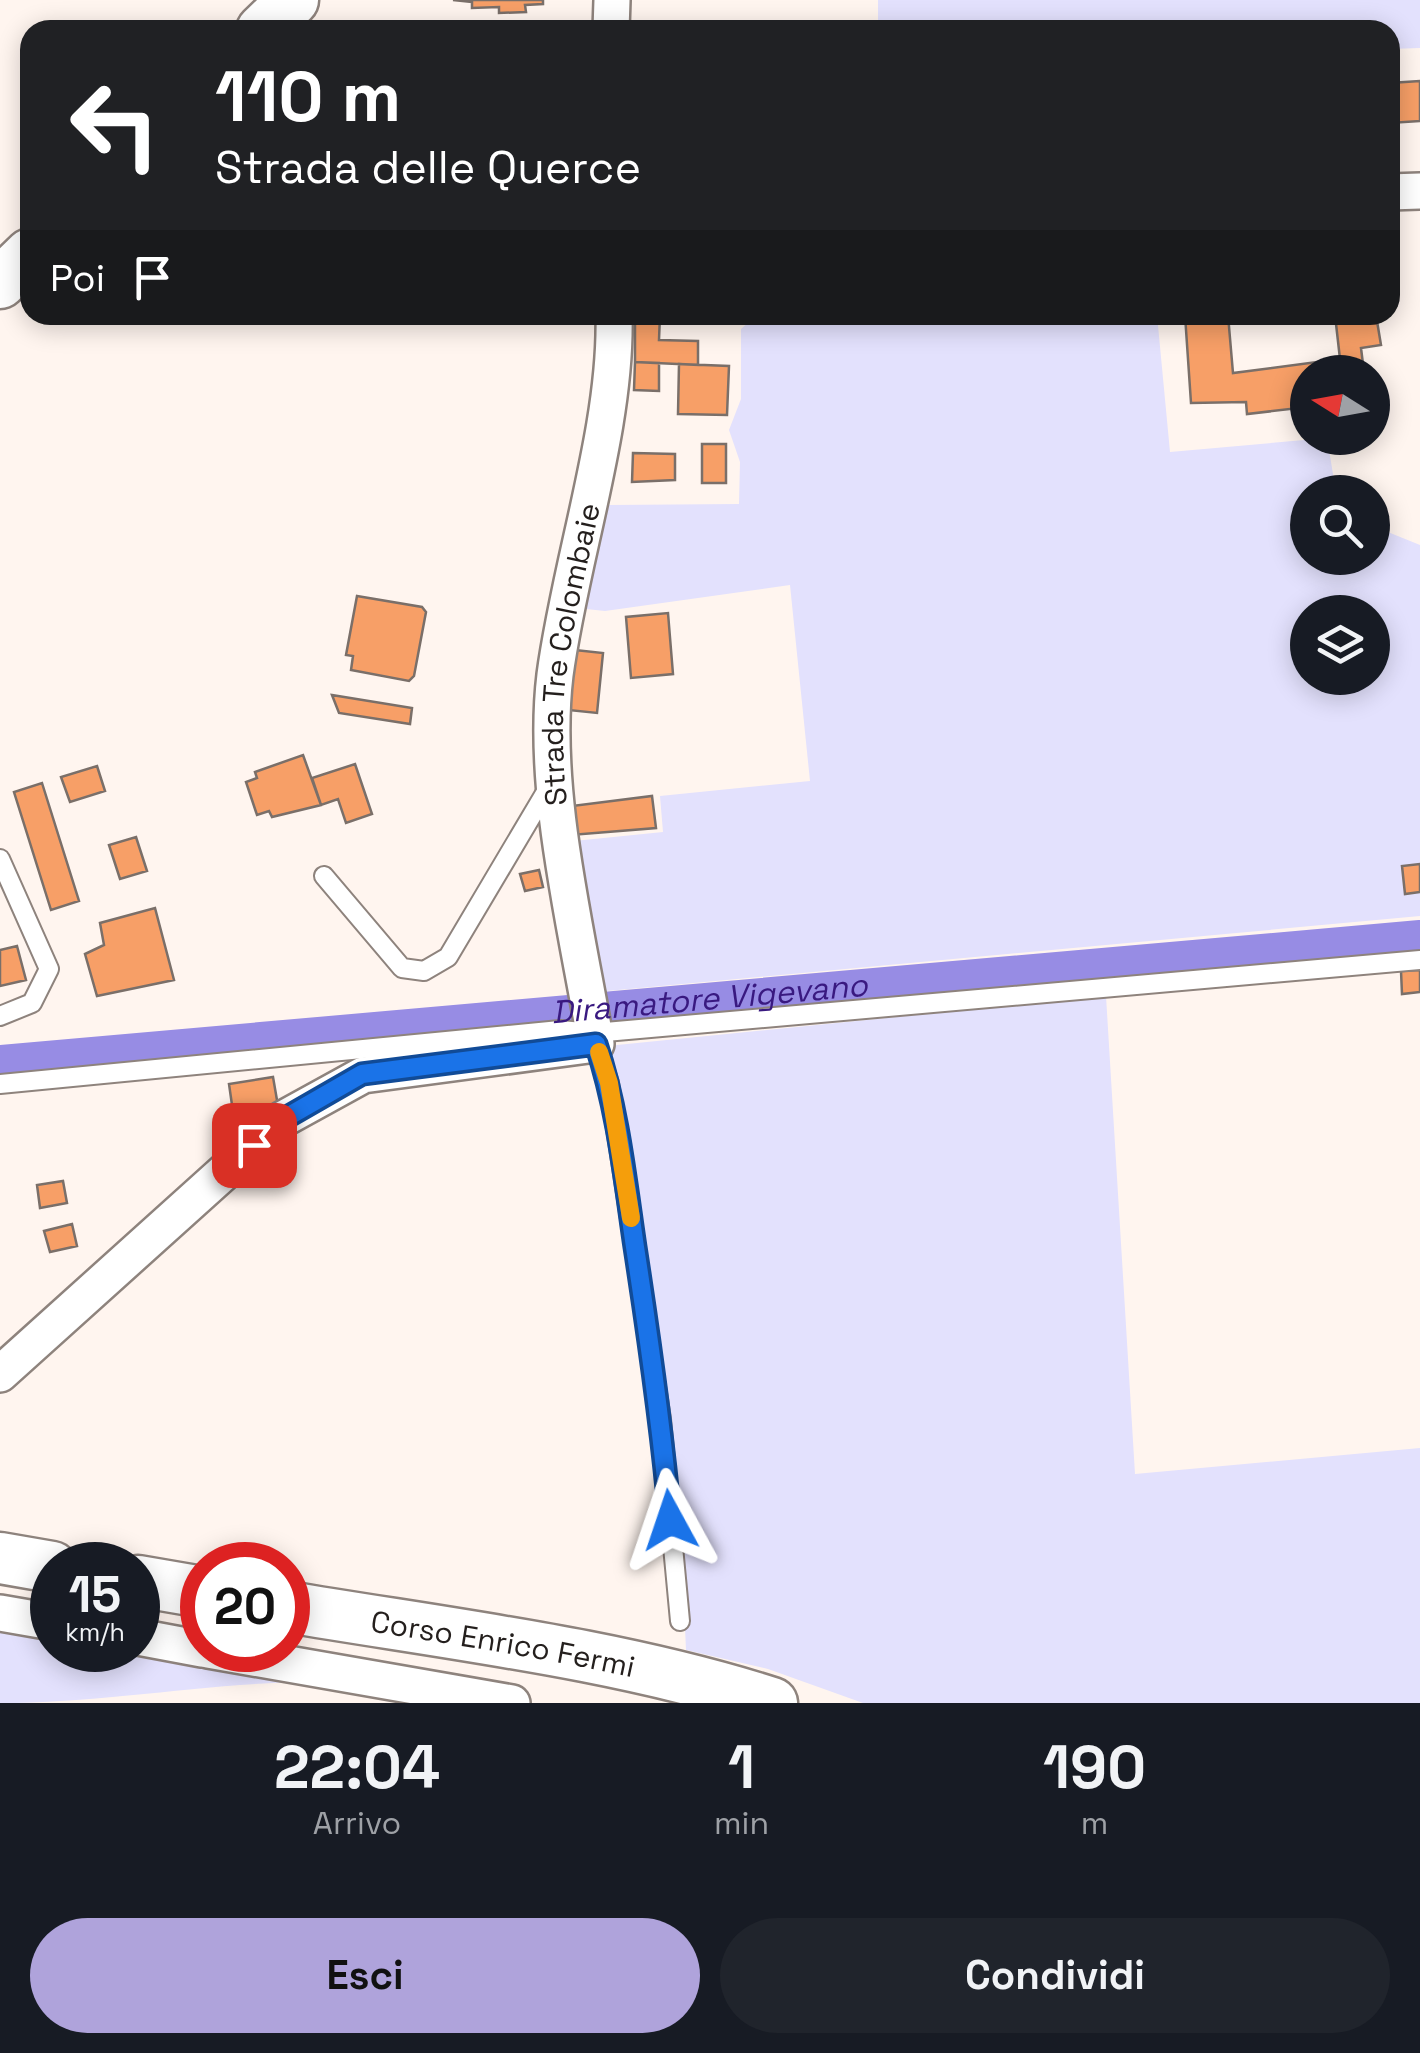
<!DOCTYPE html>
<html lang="it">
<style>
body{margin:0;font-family:"Space Grotesk",sans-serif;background:#20242c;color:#f1f3f6;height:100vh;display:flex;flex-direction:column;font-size:38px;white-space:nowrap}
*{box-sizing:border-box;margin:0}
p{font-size:32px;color:#9ea1a6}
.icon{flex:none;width:55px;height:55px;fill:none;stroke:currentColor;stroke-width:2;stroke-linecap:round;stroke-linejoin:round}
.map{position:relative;height:1703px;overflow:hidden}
.panel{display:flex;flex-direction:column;background:#171b24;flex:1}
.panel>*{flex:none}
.hud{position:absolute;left:20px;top:20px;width:1380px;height:305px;border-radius:30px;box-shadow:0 5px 25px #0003;background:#202124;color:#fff;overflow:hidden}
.needle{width:65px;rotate:281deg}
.fabs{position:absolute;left:1290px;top:355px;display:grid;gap:20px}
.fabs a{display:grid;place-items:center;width:100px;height:100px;border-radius:50%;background:#171b24;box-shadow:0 5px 25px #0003;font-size:50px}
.speed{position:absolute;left:30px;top:1542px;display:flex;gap:20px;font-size:50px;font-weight:700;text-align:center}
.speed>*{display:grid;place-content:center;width:130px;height:130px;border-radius:50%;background:#171b24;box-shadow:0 5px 25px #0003;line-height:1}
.speed small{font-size:25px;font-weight:400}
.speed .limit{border:15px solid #d22;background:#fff;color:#111}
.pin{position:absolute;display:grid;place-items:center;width:85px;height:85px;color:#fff;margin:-42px;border-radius:20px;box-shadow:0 5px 15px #0006}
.me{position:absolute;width:110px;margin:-55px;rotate:355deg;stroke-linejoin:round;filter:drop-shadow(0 0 8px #0008)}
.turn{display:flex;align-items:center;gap:35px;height:210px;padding:0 30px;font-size:45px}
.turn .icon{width:130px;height:130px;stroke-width:2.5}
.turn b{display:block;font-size:70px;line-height:85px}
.then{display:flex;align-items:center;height:95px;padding:0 30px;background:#0003;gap:20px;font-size:38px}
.eta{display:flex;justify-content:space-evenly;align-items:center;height:170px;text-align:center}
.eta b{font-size:60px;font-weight:700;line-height:70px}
.primary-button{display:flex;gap:20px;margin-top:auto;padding:20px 30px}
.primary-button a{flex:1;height:115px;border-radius:60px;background:#afa3db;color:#111;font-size:40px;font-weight:700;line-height:115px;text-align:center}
.primary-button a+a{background:#20242c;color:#f1f3f6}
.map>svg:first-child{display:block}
.green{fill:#e3e1fd;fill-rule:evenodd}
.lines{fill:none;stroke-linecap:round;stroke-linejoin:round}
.canal{stroke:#978ce4;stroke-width:32}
.building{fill:#f79f67;stroke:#7a6f69;stroke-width:2.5}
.lane-casing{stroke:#8e837d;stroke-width:22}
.street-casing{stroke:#8e837d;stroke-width:40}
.secondary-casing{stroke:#8e837d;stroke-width:55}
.lane{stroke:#fff;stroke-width:18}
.street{stroke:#fff;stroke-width:35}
.secondary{stroke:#fff;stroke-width:50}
.route-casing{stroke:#114b97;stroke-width:25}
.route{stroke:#1a73e8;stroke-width:18}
.slow{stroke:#f59e0b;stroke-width:18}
.labels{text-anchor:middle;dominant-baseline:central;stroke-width:8;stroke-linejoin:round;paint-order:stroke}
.street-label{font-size:30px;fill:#241f1d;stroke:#fff5ef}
.water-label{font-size:32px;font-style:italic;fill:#391980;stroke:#fff5ef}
</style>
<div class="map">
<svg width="1420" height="1703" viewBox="0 0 1420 1703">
<rect width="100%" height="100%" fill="#fff5ef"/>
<path class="green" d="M878,0H1420V48L1390,49V30H878Z
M757,315H1157L1170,452L1327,438L1336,492H1308V558H1372L1373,526L1420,545V916L596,992L574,841L663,832L660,796L810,781L790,585L605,611L586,609L608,505L739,504L740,462L729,430L741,399V329ZM1308,612H1372V678H1308Z
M1106,996L1135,1474L1420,1448V1703H863L768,1669L686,1650L684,1605L607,1046Z
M0,1627L52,1636V1650H126L301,1682C200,1684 101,1703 0,1703Z"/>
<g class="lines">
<path class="canal" id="s1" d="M0,1061L1420,936"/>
</g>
<path class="building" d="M453,0H543V4L525,5L526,12L499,13V7L472,8V2Z
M1420,81V121L1390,123V83Z
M635,315H660L659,340L698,341V365L635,362Z
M1185,315H1228L1233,373L1340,359L1335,315H1376L1381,345L1361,348L1364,372H1308V407L1247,414L1246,402L1191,403Z
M635,362L659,363V391L634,390Z
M679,364L729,366L727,415L678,414Z
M702,444H726V483H702Z
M633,453L675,454V480L632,482Z
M357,596L422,607L426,612L414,676L409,681L351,670L353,656L346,655Z
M668,613L673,674L631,678L626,617Z
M575,650L603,653L597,713L568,710Z
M332,695L412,708L410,724L339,713Z
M303,755L321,805L272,817L269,811L257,815L246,782L257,778L255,772Z
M355,764L372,814L346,823L338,799L321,805L312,778Z
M97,766L105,791L70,802L61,777Z
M42,783L79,901L51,910L14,792Z
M652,796L656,828L571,835L564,807Z
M136,837L147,871L120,879L109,845Z
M1420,864V892L1405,894L1402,866Z
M539,870L543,887L525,891L520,874Z
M155,908L174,980L97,996L85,954L104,945L100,923Z
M17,946L26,980L0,986V950Z
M1420,970V992L1402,994L1401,971Z
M273,1077L278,1106L233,1112L229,1084Z
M63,1181L67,1203L40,1208L37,1185Z
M72,1224L77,1246L50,1252L44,1231Z"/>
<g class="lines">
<g class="lane-casing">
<path id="lane" d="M0,859L49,969L32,1003L0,1016
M324,876L402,968L424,971L448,957L550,785
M596,1044L609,1083L661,1419L680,1621
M0,1084L560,1030L594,1033L1420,960"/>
</g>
<g class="street-casing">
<g id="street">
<path d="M611,30L612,0"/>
<path d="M1390,192L1420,191"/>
<path id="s2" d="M0,1374L283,1119L363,1075L596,1044C577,930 541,790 555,675C570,561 617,428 614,315"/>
<path d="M0,1613L52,1622"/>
<path d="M138,1637L202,1649"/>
<path d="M208,1650L512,1703"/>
</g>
</g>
<g class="secondary-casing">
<g id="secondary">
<path d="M262,30L293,0"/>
<path d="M0,283L30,254"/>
<path d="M0,1558L52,1567"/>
<path d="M138,1581L202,1592"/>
<path id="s3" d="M288,1607C448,1634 616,1653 772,1703"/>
</g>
</g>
<use href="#lane" class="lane"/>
<use href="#street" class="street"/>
<use href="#secondary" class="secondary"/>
</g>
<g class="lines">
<g class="route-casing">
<path id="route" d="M254,1145L282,1120L362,1074L596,1044C618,1110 625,1179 635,1247C649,1338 662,1428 670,1520"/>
</g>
<use href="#route" class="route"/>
<path class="slow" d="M599,1052L609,1083L631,1218"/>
</g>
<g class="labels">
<g class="street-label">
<text stroke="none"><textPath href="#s2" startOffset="1102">Strada Tre Colombaie</textPath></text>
<text stroke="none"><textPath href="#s3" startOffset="218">Corso Enrico Fermi</textPath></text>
</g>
<g class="water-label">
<text stroke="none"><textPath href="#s1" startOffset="712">Diramatore Vigevano</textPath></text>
</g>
</g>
</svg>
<div class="fabs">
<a><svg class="needle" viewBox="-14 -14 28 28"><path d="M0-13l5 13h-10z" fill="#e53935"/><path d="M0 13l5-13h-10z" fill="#9ea1a6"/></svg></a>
<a><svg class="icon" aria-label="search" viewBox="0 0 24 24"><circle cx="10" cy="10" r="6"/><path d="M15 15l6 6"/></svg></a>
<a><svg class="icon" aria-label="layers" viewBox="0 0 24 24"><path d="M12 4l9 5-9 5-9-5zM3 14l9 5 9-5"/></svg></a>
</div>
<div class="speed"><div>15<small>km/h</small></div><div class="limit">20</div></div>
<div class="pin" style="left:254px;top:1145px;background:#d93025"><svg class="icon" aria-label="arrive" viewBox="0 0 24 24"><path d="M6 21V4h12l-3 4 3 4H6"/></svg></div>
<svg class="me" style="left:670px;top:1520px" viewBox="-20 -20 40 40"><path d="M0-17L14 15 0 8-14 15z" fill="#1a73e8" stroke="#fff" stroke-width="4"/></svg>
<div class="hud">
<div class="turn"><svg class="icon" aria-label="left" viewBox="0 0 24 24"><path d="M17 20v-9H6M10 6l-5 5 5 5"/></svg><div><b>110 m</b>Strada delle Querce</div></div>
<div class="then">Poi<svg class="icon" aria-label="arrive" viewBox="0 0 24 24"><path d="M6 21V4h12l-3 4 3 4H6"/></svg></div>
</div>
</div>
<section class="panel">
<div class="eta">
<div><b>22:04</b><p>Arrivo</p></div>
<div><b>1</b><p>min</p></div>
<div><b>190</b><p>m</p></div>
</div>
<div class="primary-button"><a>Esci</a><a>Condividi</a></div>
</section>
